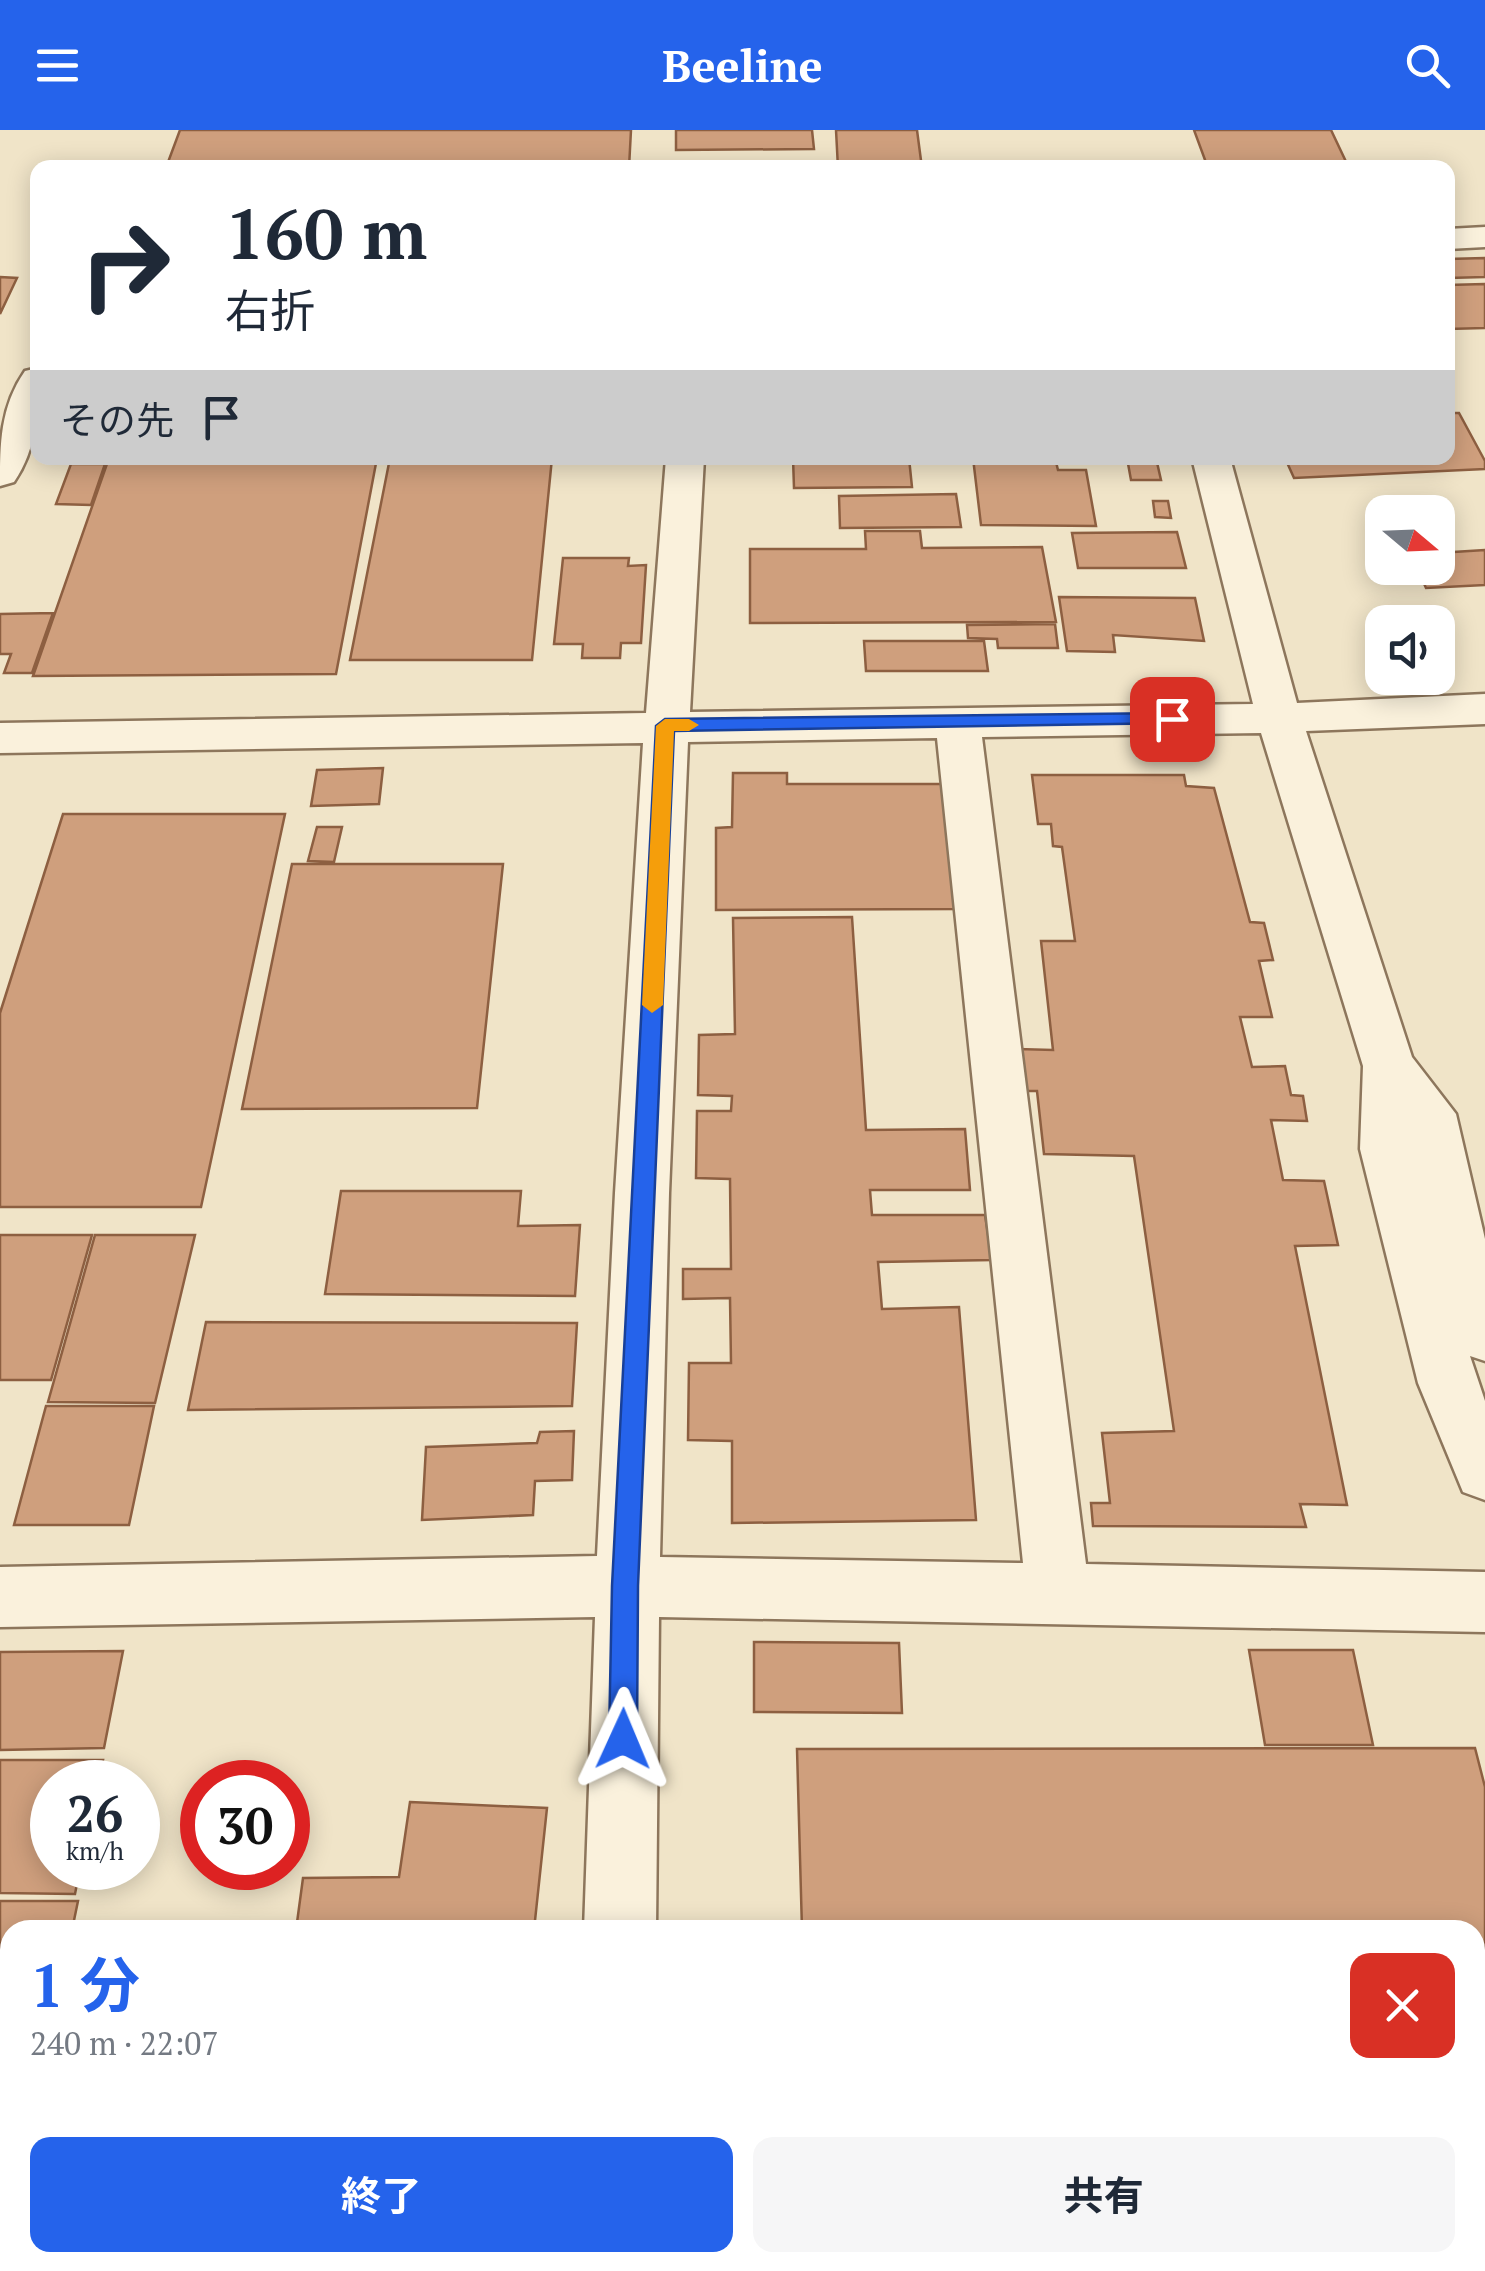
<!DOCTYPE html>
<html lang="ja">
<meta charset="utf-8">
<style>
body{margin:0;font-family:"PT Serif","Noto Sans JP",serif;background:#f6f6f7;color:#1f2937;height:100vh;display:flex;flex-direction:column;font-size:38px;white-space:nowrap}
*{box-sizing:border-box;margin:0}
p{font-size:32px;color:#747a83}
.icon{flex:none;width:55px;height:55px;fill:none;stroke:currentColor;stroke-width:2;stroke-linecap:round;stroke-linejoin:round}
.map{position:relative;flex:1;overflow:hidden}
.panel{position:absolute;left:0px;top:1790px;width:1485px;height:352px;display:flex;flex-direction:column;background:#fff;border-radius:30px 30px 0 0;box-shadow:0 5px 25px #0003}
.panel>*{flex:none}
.banner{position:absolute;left:30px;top:30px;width:1425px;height:305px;border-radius:20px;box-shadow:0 5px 25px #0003;background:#fff;color:#1f2937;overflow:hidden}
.needle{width:65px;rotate:109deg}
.fabs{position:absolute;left:1365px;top:365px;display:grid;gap:20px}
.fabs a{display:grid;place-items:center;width:90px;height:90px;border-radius:20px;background:#fff;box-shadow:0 5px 25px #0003;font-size:50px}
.speed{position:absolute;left:30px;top:1630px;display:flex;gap:20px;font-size:50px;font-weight:700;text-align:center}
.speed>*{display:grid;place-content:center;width:130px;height:130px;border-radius:50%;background:#fff;box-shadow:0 5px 25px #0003;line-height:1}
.speed small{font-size:25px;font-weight:400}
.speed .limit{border:15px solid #d22;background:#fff;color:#111}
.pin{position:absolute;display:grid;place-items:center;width:85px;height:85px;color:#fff;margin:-42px;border-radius:20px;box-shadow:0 5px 15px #0006}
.me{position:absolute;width:110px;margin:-55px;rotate:1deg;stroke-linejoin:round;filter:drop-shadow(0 0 8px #0008)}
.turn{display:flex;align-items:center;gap:35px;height:210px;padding:0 30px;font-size:45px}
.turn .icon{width:130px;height:130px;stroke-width:2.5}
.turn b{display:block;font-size:70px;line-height:85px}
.then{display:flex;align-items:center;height:95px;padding:0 30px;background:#0003;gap:20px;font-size:38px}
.round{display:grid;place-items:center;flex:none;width:105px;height:105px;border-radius:20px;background:#f6f6f7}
.summary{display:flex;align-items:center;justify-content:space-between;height:170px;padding:0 30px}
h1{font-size:60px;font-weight:700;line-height:75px;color:#2563eb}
.action{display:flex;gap:20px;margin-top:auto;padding:20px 30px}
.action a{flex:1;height:115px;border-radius:20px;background:#2563eb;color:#fff;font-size:40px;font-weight:700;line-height:115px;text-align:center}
.action a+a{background:#f6f6f7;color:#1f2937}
header{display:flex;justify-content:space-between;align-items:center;height:130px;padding:0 30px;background:#2563eb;color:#fff;font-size:45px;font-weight:700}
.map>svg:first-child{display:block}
.building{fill:#cf9f7d;stroke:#8d5f41;stroke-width:2.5}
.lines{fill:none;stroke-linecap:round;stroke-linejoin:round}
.minor-casing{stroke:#8d765c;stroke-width:5}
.minor{fill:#faf1dc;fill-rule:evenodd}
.route{fill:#2563eb;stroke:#184099;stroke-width:2.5}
.slow{fill:#f59e0b}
</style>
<header><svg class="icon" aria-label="menu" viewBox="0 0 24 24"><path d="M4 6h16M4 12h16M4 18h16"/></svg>Beeline<svg class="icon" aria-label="search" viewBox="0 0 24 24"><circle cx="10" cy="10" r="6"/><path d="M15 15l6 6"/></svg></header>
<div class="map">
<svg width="1485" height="2141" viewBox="0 0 1485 2141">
<rect width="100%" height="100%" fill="#f0e4c8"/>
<path class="building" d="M180,0H631L629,38H156L167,35Z
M676,0H812L814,19L676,20Z
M836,0H917L922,38H838Z
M1194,0H1331L1349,38H1208Z
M1485,128V147L1448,148V129Z
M0,147L17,148L0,184Z
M1485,154V198L1448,199V155Z
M1448,283H1459L1485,331V339L1294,348L1285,328H1448Z
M109,328H377L336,544L33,546Z
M390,328H552L532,530H350Z
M793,328H909L912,357L794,358Z
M973,328H1055L1058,340H1086L1096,396L981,395Z
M1127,328H1156L1161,350H1131Z
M71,334H105L91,375L56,374Z
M956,364L961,397L840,398L839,366Z
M1153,371H1168L1171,388L1155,387Z
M865,401H920L922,418L1042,417L1056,492L750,493V419H866Z
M1177,402L1186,438H1078L1072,403Z
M1485,420V455L1426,458L1417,438H1438V423Z
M563,428H629L628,436L646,435L641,513H621L620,528H582L583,514H554Z
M1059,467L1195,468L1204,511L1113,505L1115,522L1067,521Z
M53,483L32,543H4L11,524H0V484Z
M1055,494L1058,518H998L997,509L968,508L967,495Z
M864,511H984L988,541H866Z
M383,638L379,674L311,676L317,640Z
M733,643H787V654H945L957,779L716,780V698L732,697Z
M1032,645H1184L1186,656L1214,658L1250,792L1264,793L1273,830L1259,831L1272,887H1240L1252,937L1285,936L1291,965L1303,966L1307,991L1271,990L1283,1050L1324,1051L1338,1115L1295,1116L1347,1375L1300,1374L1306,1397L1093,1396L1091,1373H1110L1102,1303L1174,1301L1134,1026L1044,1024L1037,961H1023L1018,919L1053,920L1041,811H1075L1062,717L1053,716L1051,694H1038Z
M63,684H285L201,1077H0V883Z
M317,697H342L334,732L308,731Z
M292,734H503L477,978L242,979Z
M852,787L866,1000L965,999L970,1060H870L872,1085H985L992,1130L878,1132L882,1179L959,1177L976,1390L732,1393V1311L688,1310L689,1233H731L730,1168L683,1169V1139H731L730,1049L696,1048L697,981H731L732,966L698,965L699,905L735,904L733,788Z
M341,1061H521L518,1096L580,1095L575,1166L325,1164Z
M0,1105H92L51,1250H0Z
M95,1105H195L155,1273L48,1272Z
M206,1192L577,1193L572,1276L188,1280Z
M46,1276H154L129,1395H14Z
M574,1301L572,1350L535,1351L533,1385L422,1390L426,1317L537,1313L540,1302Z
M754,1512L899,1513L902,1583L754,1582Z
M1249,1520H1353L1373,1615H1265Z
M123,1521L104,1618L0,1620V1522Z
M1475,1618L1485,1657V2035H1475V1800H802L797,1619Z
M0,1630H103L98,1652H52V1738H80L75,1764L0,1763Z
M410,1672L547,1678L534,1800H296L303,1748L399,1747Z
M0,1771H78L72,1800H10L9,2092H0Z
M240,2132H509L508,2141H238Z"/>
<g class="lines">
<g class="minor-casing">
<path id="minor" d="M1485,97V117L1448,119V99Z
M38,238C38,279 38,317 14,352L0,356C0,314 0,277 25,241Z
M666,328H704L690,582L1253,574L1192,328H1230L1297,573L1485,564V594L1306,601L1412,927L1456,984L1485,1109V1231L1470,1226L1485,1271V1370L1463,1362L1418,1253L1360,1019L1363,936L1261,603L982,607L1086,1434L1485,1442V1502L659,1487L656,1800H584L595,1487L0,1497V1437L597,1426L615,1063L643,613L0,623V593L646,583ZM937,608L1023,1433L660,1427L669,1063L688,612Z
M573,2132H651V2141H573Z"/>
</g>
<use href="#minor" class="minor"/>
</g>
<path class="route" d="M1172,583L1181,589L1178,593L674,601L638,1456L637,1609L633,1618L623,1623L613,1618L609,1609L612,1456L656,596L665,589Z"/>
<path class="slow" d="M665,589H689L699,595L689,601H674L663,875L652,883L642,875L656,596Z"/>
</svg>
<div class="fabs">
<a><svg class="needle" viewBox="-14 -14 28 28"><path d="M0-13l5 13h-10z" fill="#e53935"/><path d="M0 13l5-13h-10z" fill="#747a83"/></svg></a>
<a><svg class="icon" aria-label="sound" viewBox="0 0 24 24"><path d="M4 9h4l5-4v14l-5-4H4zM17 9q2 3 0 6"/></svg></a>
</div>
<div class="speed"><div>26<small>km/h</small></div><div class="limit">30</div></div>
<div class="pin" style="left:1172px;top:589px;background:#d93025"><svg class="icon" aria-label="arrive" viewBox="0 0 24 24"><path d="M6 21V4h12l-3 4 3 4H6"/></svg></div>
<svg class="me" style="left:623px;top:1609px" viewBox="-20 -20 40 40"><path d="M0-17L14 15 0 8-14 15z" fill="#2563eb" stroke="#fff" stroke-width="4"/></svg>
<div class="banner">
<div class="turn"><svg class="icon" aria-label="right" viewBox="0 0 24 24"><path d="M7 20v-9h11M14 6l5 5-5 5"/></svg><div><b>160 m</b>右折</div></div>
<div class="then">その先<svg class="icon" aria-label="arrive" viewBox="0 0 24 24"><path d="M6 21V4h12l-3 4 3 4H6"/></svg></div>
</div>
<section class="panel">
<div class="summary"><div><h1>1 分</h1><p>240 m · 22:07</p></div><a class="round" style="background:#d93025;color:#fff"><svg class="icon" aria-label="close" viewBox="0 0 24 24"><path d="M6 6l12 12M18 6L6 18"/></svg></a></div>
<div class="action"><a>終了</a><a>共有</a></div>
</section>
</div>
